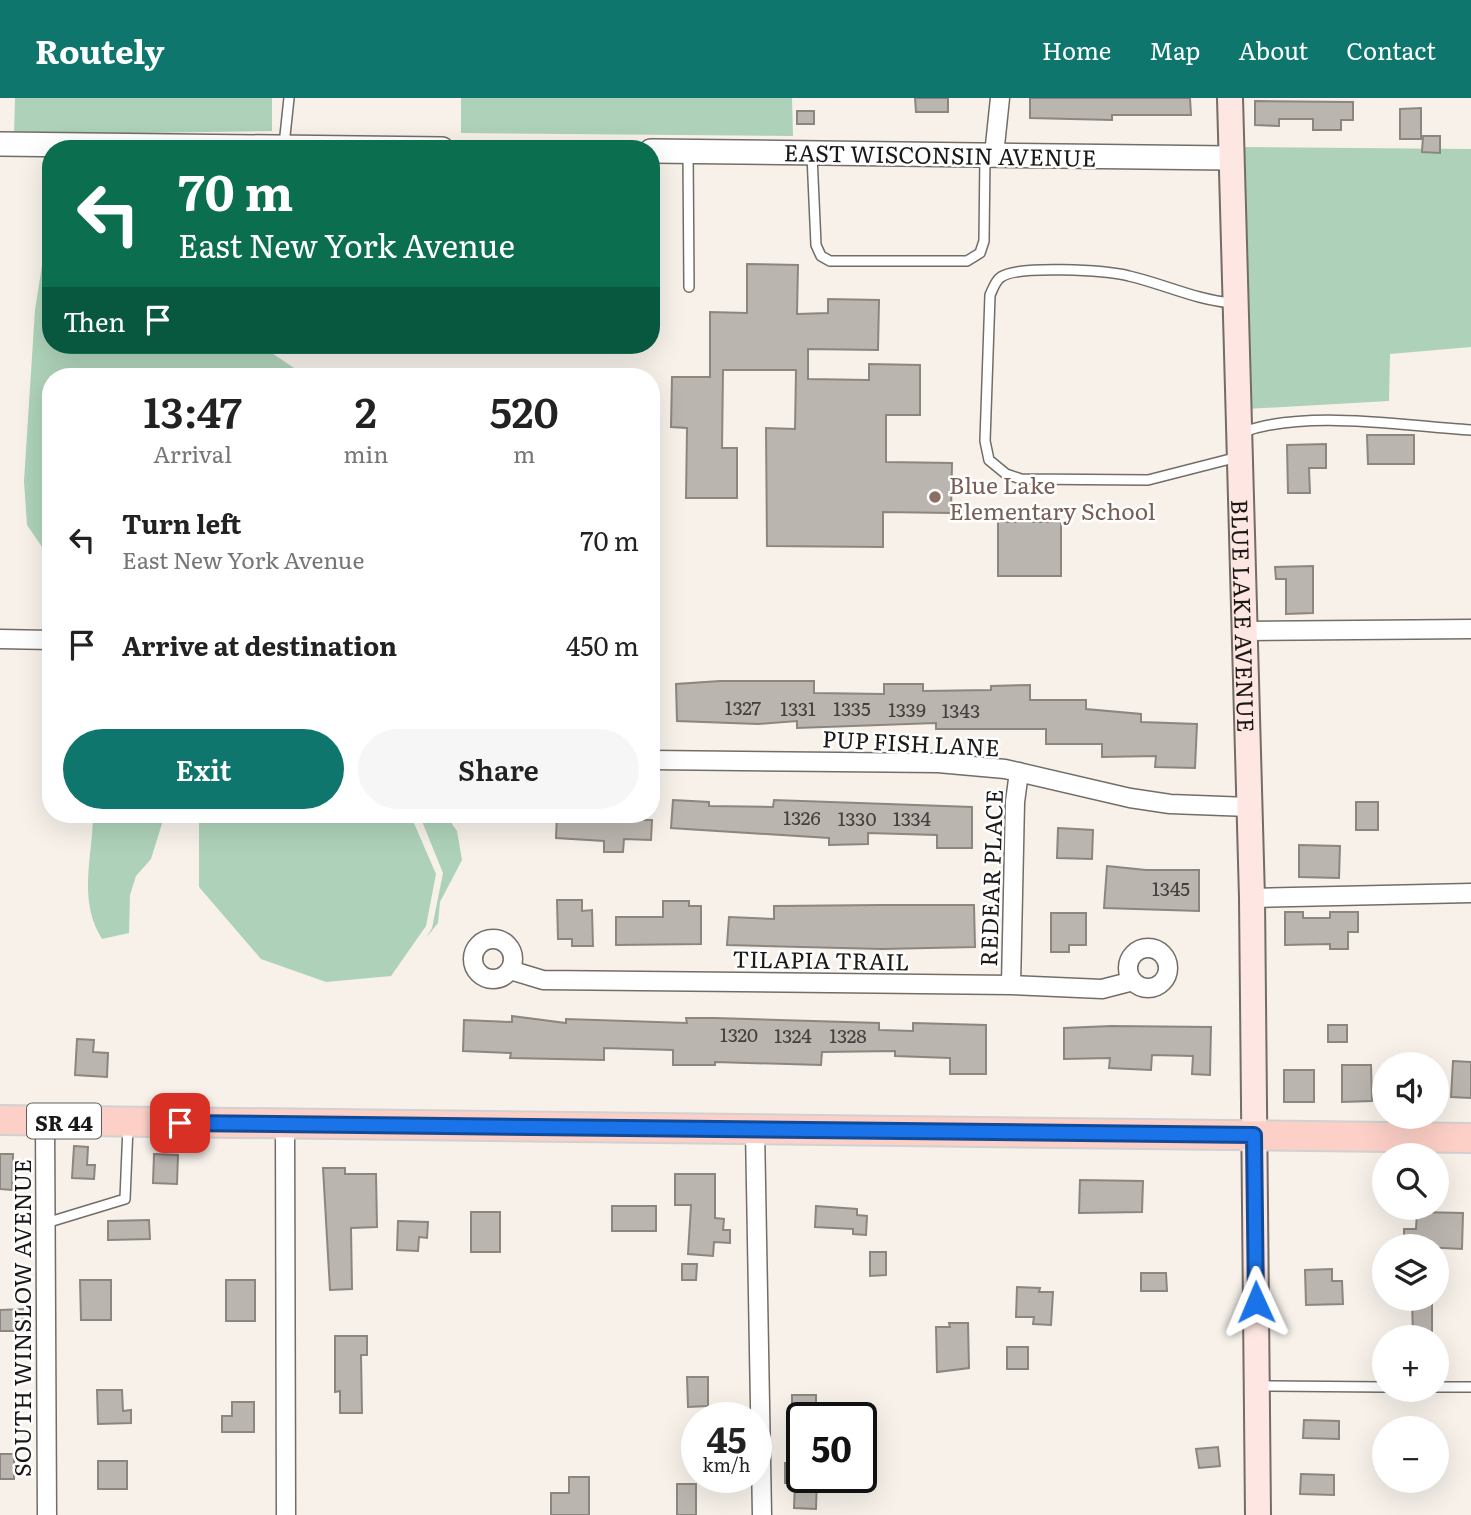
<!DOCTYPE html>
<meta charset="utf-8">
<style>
body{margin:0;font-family:Literata,serif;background:#f6f6f6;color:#222;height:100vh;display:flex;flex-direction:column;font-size:26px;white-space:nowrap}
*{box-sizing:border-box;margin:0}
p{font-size:23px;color:#767676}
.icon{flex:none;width:38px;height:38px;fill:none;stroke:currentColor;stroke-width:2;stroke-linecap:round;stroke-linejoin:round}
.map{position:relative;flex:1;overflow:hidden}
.sheet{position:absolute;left:42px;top:270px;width:618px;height:455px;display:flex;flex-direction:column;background:#fff;border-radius:28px;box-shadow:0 7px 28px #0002}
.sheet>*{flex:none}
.hud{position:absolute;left:42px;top:42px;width:618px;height:214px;border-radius:28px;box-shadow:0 7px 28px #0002;background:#0b6e4f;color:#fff;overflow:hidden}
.tools{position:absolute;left:1372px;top:954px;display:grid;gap:14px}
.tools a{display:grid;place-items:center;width:77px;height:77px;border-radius:50%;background:#fff;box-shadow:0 7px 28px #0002;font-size:35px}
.speed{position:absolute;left:681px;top:1304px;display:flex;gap:14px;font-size:35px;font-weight:700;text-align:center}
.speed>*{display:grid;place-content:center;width:91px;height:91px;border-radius:50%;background:#fff;box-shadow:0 7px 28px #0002;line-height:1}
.speed small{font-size:18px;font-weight:400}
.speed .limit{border:4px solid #111;border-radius:10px;background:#fff;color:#111}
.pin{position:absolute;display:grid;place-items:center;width:60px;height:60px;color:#fff;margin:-30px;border-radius:14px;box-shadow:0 4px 10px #0006}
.me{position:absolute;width:77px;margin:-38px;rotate:359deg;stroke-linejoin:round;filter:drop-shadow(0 0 5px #0008)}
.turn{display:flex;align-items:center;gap:24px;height:147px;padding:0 21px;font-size:32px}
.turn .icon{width:91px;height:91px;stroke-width:2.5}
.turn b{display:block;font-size:49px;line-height:60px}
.then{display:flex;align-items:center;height:66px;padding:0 21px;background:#0003;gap:14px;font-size:26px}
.eta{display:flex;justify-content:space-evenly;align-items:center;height:119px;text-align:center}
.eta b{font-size:42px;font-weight:600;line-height:49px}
.action{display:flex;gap:14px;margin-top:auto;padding:14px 21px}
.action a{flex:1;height:80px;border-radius:42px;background:#0f766e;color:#fff;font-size:28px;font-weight:600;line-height:80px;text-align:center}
.action a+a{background:#f6f6f6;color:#222}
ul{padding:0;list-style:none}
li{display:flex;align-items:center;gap:21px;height:105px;padding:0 21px}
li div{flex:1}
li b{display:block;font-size:26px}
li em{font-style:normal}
header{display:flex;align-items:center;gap:42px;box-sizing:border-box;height:98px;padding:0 35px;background:#0f766e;color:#fff}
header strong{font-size:33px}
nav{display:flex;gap:38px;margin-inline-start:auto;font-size:24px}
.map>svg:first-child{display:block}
.green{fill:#aed2b9}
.building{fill:#bbb5af;stroke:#8c8680;stroke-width:2}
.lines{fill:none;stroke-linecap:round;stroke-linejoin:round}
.service-casing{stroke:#726d67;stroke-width:12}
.minor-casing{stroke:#726d67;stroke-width:21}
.tertiary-casing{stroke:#726d67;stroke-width:26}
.secondary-casing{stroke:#726d67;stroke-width:28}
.primary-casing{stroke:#d1d1d1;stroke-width:32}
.service{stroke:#fff;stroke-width:9}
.minor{stroke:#fff;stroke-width:18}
.tertiary{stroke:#fff;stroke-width:23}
.secondary{stroke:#fee7e3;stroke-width:24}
.primary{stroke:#fdd0c7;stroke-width:28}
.route-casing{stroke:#114b97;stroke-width:18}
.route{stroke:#1a73e8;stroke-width:12}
.education-dot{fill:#8d6e63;stroke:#fff;stroke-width:2.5}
.labels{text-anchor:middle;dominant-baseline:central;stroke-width:5;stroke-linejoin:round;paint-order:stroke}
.number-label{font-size:19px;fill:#43403d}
.shield{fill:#fff;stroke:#5f5e5d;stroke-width:2}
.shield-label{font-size:21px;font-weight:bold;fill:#1b1917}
.street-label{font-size:23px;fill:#1b1917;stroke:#fff}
.education-label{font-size:23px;fill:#785e54;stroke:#fff;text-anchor:start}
</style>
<header>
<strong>Routely</strong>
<nav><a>Home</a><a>Map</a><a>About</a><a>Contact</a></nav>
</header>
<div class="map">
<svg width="1471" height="1417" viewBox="0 0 1471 1417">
<rect width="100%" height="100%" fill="#f7f1ea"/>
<path class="green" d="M15,0H272V33L14,37Z
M461,0H792L793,38L461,35Z
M1244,49L1471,51V249L1390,256L1389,303L1247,311Z
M46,56H51V247H260L294,270L297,278H51V462L27,427L24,383L35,212L45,148Z
M93,716H165L151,761L136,778L130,797L129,835L102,841C77,801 93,759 93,716Z
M202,716H410L436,776L426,828L391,878L326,884L261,861L199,789V724Z
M419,716H445L457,733L462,762L440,804L438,825L426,840L432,830L443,775Z"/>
<path class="building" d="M915,0H948V14H916Z
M1030,0H1190L1191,17H1112V22L1030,20Z
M1255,3L1353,4V22H1341V32H1313V21H1279V28L1255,27Z
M1421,10V41H1400V11Z
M797,13H814V26H797Z
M1423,38H1440V55L1422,54Z
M747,166L798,167L797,216L828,215V201L879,202L878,252L808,251V281L869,282V266L920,267V317H886V364L952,365L951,415L883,414V449L767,448L766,330L795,331L796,272H723L722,350H737V400H686L687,330L671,329L672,279H710V214L747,215Z
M1367,337H1414V366H1368Z
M1326,346V370H1309L1310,395H1288L1287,347Z
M998,424H1061V478H998Z
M1313,468V515L1286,516V481H1276L1275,469Z
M720,583H814V595L884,596V586H923V593L991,592V588L1030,587V602H1086V611L1141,616V624L1197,626L1195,670L1155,669L1156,658L1102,659V646H1046V631H936V625L797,630V623L758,626L677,623L676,586Z
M673,702L709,704V708L773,709L774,702L972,709V750H937V737L868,735V746L829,747V740L671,730Z
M1356,704H1378V732H1356Z
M557,716H638V722H652L651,742L624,741L623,754H604V743L556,740Z
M1058,730L1093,732L1092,761L1057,760Z
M1299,747L1340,748L1339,780L1299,779Z
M1107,768L1146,772H1199V813L1104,810Z
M557,802H582V813L592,812L593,848H572V841H558Z
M663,803H689V808H701V846L616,847V819H663Z
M882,807H974L975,849L882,851L727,847L729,819L774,821V808Z
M1285,814H1303V820H1330V814H1358V834H1348V851H1330V846L1285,847Z
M1051,815H1086V847H1069V854H1051Z
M512,918L566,925V921L687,925L686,920H715L879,925V932L913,933V925L986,927V976H950V960L895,958V953L822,954L821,967L715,964V967H673V952L604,950V962L510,960L511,955L463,953L464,922L512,924Z
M1328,927H1347V944H1328Z
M1111,928L1211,929L1210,977L1192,976L1193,958L1152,957L1151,972L1109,970L1110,960L1064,961V930Z
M77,941L94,942L93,954L108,955L107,979L75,977Z
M1453,963L1471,964V1000L1451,999Z
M1342,967H1371L1372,1003L1342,1004Z
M1284,972H1314V1004H1284Z
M74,1048L88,1049L87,1067H95L94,1081L72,1080Z
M0,1056H13L12,1092L0,1091Z
M154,1056L178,1057L177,1086L153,1085Z
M323,1070H345V1076H376L377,1129L351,1130L352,1191L330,1192Z
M675,1076H715V1120L724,1121L723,1132H730V1145L714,1144L713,1158L688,1156L691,1107H675Z
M1080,1082L1143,1083L1142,1114L1079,1115Z
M612,1108H656V1133H612Z
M816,1108L857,1111V1117L867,1118L866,1137L853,1136V1131L815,1129Z
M471,1114H500V1154H471Z
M1417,1114L1463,1115L1462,1151L1404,1148V1131H1416Z
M149,1122L150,1141L108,1142V1123Z
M398,1123L428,1124L427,1140L419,1139L418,1153L397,1152Z
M870,1154H886V1177L870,1178Z
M682,1166H697L696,1182H682Z
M1332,1171V1183H1342L1343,1206L1306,1207L1305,1172Z
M1141,1175H1166L1167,1193H1141Z
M80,1182H111V1222H81Z
M226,1182H255V1223H226Z
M1017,1189L1040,1190L1039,1194H1053L1051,1227L1033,1226L1034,1219H1016Z
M1412,1202H1432V1239H1413Z
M23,1211L24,1233H0V1212Z
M949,1225H968L969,1270L937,1274L936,1229H950Z
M335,1238H367V1257H361L362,1315H340V1293L335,1294Z
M1007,1249H1028V1271H1007Z
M687,1279H708V1308L688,1309Z
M97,1292H122L123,1313L131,1312V1325L98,1326Z
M792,1297H816V1320H792Z
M232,1304H254V1334H222V1318H232Z
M1304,1322L1339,1323V1341L1303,1340Z
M1218,1349L1220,1368L1199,1370L1196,1351Z
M0,1356H14V1381H0Z
M98,1363H127V1391H98Z
M785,1365L802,1366V1379H817L816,1411L794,1410L795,1385H785Z
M1301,1376L1334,1377V1397L1300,1396Z
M569,1379H589V1417H551V1395H569Z
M677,1386H696V1417H677Z"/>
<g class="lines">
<g class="service-casing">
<path id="service" d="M284,47L289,0
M688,54L689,189
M812,57L816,147L821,158L830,163H967L980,155L984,143L985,57
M1232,205C1196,202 1164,186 1129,178C1106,172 1018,167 1001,179C995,183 993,191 990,197L985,343L989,362L1006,376L1021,381L1148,382L1238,359
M1243,334C1307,311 1403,328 1471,332
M46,1125L125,1101L128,1028
M1259,1288L1384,1289
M1437,1289H1471"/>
</g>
<g class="minor-casing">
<path id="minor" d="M994,57L1000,0
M1244,533L1471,531
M0,541L51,542
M651,662L938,665L1005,671L1130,700L1170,706L1249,709
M1252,800L1471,795
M473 861a20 20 0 1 1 40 0a20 20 0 1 1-40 0Z
M1128 870a20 20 0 1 1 40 0a20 20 0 1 1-40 0Z
M510,872L543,882L1011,887L1102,891L1133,883
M1011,887L1015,704L1019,674
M45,1023L47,1417
M285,1026L286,1417
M755,1031L762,1417"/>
</g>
<g class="tertiary-casing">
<path id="tertiary" d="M0,46L442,51
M651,53L1229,60"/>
</g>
<g class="secondary-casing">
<g id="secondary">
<path id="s1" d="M1230,0L1252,800L1258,1417"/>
</g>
</g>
<g class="primary-casing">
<path id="primary" d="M0,1022L1471,1040"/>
</g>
<use href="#service" class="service"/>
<use href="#minor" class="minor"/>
<use href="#tertiary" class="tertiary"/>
<use href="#secondary" class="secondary"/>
<use href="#primary" class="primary"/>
</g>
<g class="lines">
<g class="route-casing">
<path id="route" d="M180,1025L1254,1037L1256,1204"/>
</g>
<use href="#route" class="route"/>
</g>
<circle class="education-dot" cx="935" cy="399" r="7"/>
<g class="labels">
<g class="number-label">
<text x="743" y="609">1327</text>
<text x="798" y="610">1331</text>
<text x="852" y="610">1335</text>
<text x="907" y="611">1339</text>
<text x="961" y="612">1343</text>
<text x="802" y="719">1326</text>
<text x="857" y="720">1330</text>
<text x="912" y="720">1334</text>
<text x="1171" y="790">1345</text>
<text x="739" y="936">1320</text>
<text x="793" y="937">1324</text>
<text x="848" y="937">1328</text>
</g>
<rect class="shield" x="27" y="1005.5" width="74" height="35" rx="5"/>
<g class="shield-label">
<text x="64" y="1023">SR 44</text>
</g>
<g class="street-label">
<text transform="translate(940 56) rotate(1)">EAST WISCONSIN AVENUE</text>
<text stroke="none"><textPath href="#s1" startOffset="518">BLUE LAKE AVENUE</textPath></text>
<text transform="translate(911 644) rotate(3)">PUP FISH LANE</text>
<text transform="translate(990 780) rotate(-88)">REDEAR PLACE</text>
<text transform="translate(821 861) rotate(1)">TILAPIA TRAIL</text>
<text transform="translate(21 1220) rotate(-90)">SOUTH WINSLOW AVENUE</text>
</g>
<g class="education-label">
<text x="949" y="386">Blue Lake<tspan x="949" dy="26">Elementary School</tspan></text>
</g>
</g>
</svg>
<div class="tools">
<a><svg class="icon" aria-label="sound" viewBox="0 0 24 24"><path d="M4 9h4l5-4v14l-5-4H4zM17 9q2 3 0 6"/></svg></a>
<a><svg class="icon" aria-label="search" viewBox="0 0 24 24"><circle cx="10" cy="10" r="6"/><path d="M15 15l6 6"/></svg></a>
<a><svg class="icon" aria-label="layers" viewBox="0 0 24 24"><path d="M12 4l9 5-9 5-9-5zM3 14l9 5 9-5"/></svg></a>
<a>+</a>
<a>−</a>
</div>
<div class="speed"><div>45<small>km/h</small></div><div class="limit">50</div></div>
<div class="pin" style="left:180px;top:1025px;background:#d93025"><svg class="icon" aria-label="arrive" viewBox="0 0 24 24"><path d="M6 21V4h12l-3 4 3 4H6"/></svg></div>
<svg class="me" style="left:1256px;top:1204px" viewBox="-20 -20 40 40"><path d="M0-17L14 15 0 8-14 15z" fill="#1a73e8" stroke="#fff" stroke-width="4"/></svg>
<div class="hud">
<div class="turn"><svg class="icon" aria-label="left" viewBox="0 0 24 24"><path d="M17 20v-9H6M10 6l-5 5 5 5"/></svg><div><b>70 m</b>East New York Avenue</div></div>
<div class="then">Then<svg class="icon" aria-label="arrive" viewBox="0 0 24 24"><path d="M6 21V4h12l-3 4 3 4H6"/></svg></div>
</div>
<section class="sheet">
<div class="eta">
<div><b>13:47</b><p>Arrival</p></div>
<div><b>2</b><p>min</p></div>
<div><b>520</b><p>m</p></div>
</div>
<ul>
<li><svg class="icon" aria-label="left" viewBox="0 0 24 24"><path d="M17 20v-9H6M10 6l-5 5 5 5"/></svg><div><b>Turn left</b><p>East New York Avenue</p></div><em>70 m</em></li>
<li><svg class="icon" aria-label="arrive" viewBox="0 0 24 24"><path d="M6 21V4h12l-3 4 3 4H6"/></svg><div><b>Arrive at destination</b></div><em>450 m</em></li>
</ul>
<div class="action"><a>Exit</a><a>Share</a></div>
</section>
</div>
